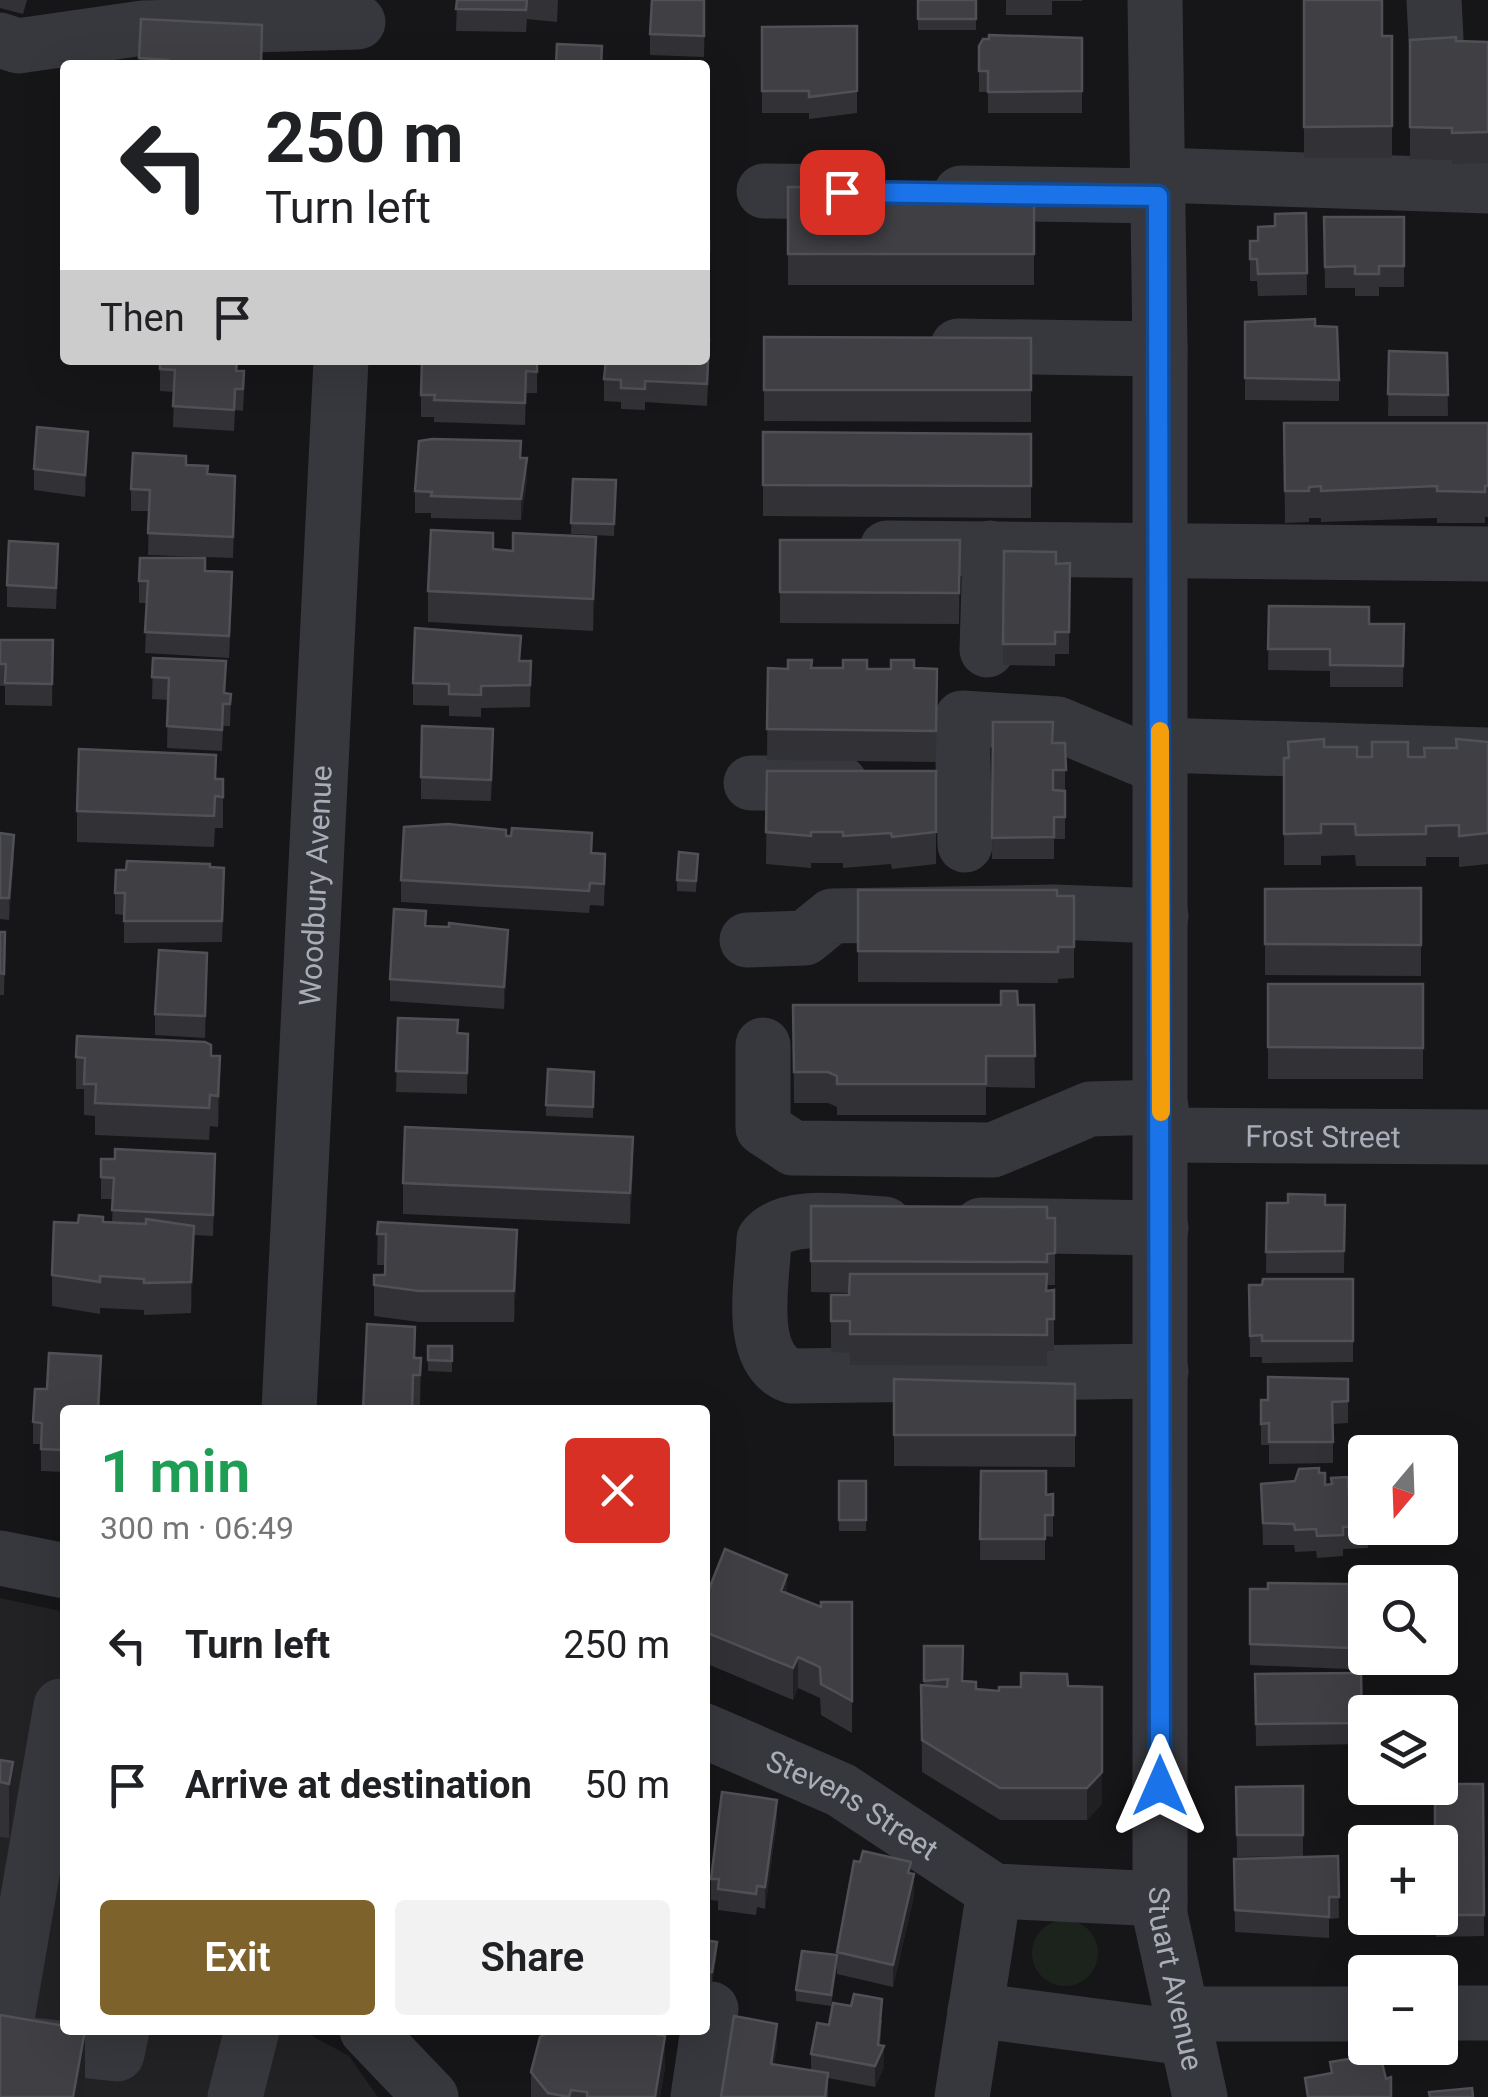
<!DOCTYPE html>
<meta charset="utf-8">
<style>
body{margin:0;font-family:Roboto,sans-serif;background:#f2f2f2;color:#202124;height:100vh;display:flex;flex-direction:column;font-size:38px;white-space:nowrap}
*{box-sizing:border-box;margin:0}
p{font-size:32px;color:#757577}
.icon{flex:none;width:55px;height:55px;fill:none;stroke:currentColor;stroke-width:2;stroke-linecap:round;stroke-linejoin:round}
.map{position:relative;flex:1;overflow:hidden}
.sheet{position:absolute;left:60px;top:1405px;width:650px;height:630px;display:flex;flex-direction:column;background:#fff;border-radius:10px;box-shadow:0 10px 40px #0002}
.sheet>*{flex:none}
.guide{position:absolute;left:60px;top:60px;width:650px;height:305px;border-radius:10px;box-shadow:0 10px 40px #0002;background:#fff;color:#202124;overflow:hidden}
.needle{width:65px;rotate:199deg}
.buttons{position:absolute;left:1348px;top:1435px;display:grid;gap:20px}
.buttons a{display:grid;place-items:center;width:110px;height:110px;border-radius:10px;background:#fff;box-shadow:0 10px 40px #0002;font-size:50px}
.pin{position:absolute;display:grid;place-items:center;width:85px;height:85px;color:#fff;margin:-42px;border-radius:20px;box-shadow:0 5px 15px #0006}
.me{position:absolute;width:110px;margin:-55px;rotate:0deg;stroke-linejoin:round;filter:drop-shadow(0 0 8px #0008)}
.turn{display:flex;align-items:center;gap:35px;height:210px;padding:0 40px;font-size:45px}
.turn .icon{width:130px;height:130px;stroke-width:2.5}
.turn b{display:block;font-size:70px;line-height:85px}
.then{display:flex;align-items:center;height:95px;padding:0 40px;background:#0003;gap:20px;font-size:38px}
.round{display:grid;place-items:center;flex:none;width:105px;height:105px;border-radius:10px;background:#f2f2f2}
.summary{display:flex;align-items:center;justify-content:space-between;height:170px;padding:0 40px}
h1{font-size:60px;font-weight:600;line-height:75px;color:#1e9e55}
.action{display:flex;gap:20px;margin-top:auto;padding:20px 40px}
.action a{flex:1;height:115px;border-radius:10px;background:#7e622b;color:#fff;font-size:40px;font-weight:600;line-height:115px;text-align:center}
.action a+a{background:#f2f2f2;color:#202124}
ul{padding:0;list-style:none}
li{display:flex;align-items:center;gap:30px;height:140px;padding:0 40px}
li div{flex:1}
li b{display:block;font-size:38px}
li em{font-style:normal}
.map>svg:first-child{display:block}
.built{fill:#222225}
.green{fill:#1c231d}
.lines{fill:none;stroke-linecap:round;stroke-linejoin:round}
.minor{stroke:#37383d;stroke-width:55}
.wall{fill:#323236}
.shaded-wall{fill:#212124}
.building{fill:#3f3f44;stroke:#4f5156;stroke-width:2.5}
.route-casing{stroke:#114b97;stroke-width:25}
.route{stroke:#1a73e8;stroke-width:18}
.slow{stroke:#f59e0b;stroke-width:18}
.labels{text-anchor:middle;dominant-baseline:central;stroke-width:10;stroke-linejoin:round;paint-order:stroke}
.street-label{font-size:30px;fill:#a8adb8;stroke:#111113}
</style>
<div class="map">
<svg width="1488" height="2097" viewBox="0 0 1488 2097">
<rect width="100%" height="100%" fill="#161618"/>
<path class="built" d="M0,1598L65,1612V2030H301L349,2056L378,2097H0Z"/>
<path class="green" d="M1032 1953a33 33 0 1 1 66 0a33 33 0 1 1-66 0Z"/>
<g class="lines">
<g class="minor">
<path id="s1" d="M1155,0L1160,349V1915L1200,2097"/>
<path d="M1434,0L1436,39"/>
<path d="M0,40L18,46L143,28L358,22"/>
<path d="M1158,175L1488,186"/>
<path d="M764,191L860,192"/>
<path d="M961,193L1158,196"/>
<path d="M958,346L1160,349"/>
<path d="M887,548L1488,554"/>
<path d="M987,650L990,548"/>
<path d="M1160,745L1488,755"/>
<path d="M751,783H840"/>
<path d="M965,845L962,718L1058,724L1160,767"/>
<path d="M747,940L805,938L832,916L1054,912L1161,916"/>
<path d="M763,1045V1128L793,1148L993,1150L1090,1109L1161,1107"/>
<path id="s2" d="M1161,1135L1488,1137"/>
<path d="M885,1224C852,1223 786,1210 764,1239C763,1279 745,1358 791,1376L1161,1371"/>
<path d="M981,1225L1161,1228"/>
<path id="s3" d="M289,1410L341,360"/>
<path d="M0,1558L65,1571"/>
<path d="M65,1706H61L3,2042L117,2054L122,2030"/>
<path id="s4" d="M705,1731L841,1790L994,1891L1160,1899"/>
<path d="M975,2010L1186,2038"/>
<path d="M1440,2013H1488"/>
<path d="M1179,2014H1365"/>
<path d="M367,2030L431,2097"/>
<path d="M235,2097L252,2030"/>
<path d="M698,2097L711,2009"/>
<path d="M962,2097L994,1891"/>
</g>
</g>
<path class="wall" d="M0,0H27L23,14L0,8Z
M457,0H558L557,22L527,19L526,32L456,31Z
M705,0L704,57L650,55V34Z
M918,0H976V30H918Z
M1006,0H1082V1H1052V15H1006Z
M1304,0L1382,36H1392V158H1304Z
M141,19L261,65H139Z
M857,26V113L809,119V113H762V27Z
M1082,38V113H988V92H979V46L989,39Z
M1410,40L1488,42V163L1452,164V160L1410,159Z
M788,187H1034V285H788Z
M1306,213L1307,295L1258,296L1257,281H1250V241H1258L1275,226Z
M1324,217H1404V287H1379V296H1355V288H1325Z
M65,233V308H63Z
M705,242H709V262H705Z
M1245,322L1315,326L1339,380V401L1245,400Z
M764,337L1031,338V422L764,421Z
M1389,351L1447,353L1448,416H1388Z
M160,360H238L237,371H244V393L243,411L235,410L234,431L173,427L174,392L160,391Z
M537,360V393H526L525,425L434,422V417H421V395Z
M709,361L707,406L645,402V410L621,409V402L604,401V379Z
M1284,423H1488V517H1485V523H1437V518L1321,522V518H1309V522L1285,523Z
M763,432L1031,434V518L763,516Z
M88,453L85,497L34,490V469Z
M521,458L527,480L521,520L431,518V513H415V491Z
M186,465L208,474L235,497L233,558L148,555L149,511H131V489Z
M573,479L616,480L614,536L571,534Z
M780,540H960L959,624L780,623Z
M1004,551L1056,564L1070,563L1069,654H1055V666L1003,665Z
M58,565L56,609L7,607V585Z
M596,569L593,631L428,622V591Z
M205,571L232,594L229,658L145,653L147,603H139V581Z
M1269,606L1369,624H1404L1403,687H1330V671L1268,670Z
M0,640H53L52,706L5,705V686H0Z
M153,658L225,693L231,694L230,726H223L222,751L167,748L168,700L152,699Z
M520,661H531L530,707L481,708V717L449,716V706L413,705V683Z
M768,668L937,669L936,762L767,760Z
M993,722L1053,743H1065V839H1054V859H992Z
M1488,742V864L1459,867V857H1426V866H1356L1355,855L1321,856V865H1284V758L1324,747L1357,757H1424L1456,748Z
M493,751L491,801L421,799V777Z
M767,771H936V864L892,869L891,864L843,868V863H811V868L766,864Z
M216,779H223V828H215L214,847L77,842V811Z
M0,833L14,856L9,920L0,919Z
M506,836L605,875L604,906L590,905L589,913L401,902V880Z
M698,854L696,892L677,891V880Z
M210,867L224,889L222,942L124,943V915L115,914V893L126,870Z
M1421,888V976L1265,975V889Z
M858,890L1074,896V978L1058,979V983L858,982Z
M426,926L508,951L504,1009L390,1001V979Z
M0,932L5,954L4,995H0Z
M207,974L205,1038L155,1035V1014Z
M1268,984H1423V1079H1268Z
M793,1005H1034L1035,1088L986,1087V1115H837V1107L828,1103H794Z
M398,1018L458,1033L468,1034L467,1094L396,1092Z
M211,1056L220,1087L218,1127L210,1126L209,1140L95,1135V1116L84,1115V1089H76V1057Z
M594,1072L593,1118L546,1116V1105Z
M101,1159L215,1176L213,1236L194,1235L191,1313L144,1315V1310L100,1308V1314L52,1306V1275L78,1223H112L113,1199H101Z
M633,1168L630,1224L403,1214V1183Z
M1267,1203L1345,1205L1344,1273H1266Z
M811,1206L1055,1218V1285H1047V1291L1054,1290V1351H1047V1366L850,1365V1353L831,1352V1295H849V1293L811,1292Z
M378,1222L517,1262L514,1322H419L374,1316V1275H385V1265H377Z
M1353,1279V1362L1262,1363V1357H1250L1249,1285Z
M428,1346H452V1372L428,1371Z
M415,1358H421L420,1407H413V1410H363Z
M101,1377L99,1410H65V1472L41,1471V1444H33V1422L47,1389Z
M894,1379L1075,1384V1467L894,1466Z
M1348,1379V1423L1333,1424V1463L1269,1464V1445H1261V1400H1268Z
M981,1471L1046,1495L1053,1516V1537L1045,1536V1560H980Z
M1319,1473L1325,1485L1349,1499H1365V1528H1375V1543L1368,1542V1548L1343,1549V1556L1317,1558L1316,1551L1295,1552L1294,1545H1263L1261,1484L1295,1481Z
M839,1481H866V1531H839Z
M1456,1573V1621L1440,1622V1582Z
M1349,1584V1669L1250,1665V1589Z
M787,1594L821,1607L852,1602V1733L821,1715L820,1698L798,1688L793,1700L705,1663V1599Z
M924,1646L963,1681L976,1689L999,1691L1068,1686L1102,1687V1804L1087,1820H1000L922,1772L921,1685H924Z
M1361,1673L1362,1744L1256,1746L1255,1674Z
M0,1760L13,1762V1817L9,1838L0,1837Z
M1483,1784L1484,1936L1436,1937V1918H1440V1842Z
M1303,1786V1856L1237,1857L1236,1787Z
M777,1821L765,1909L757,1907L756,1915L718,1910V1901L711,1900V1879Z
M1338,1856L1339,1918L1329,1919V1938L1235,1932L1234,1859Z
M911,1874L914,1896L893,1987L837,1974V1952Z
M705,1940L717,1953L712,1983L705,1982Z
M837,1966L831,2006L796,2001V1990Z
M851,2006L882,2020L880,2045L884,2067L875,2087L828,2078V2097H721L777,2045L774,2065L811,2070V2054L829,2025Z
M665,2067L660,2097H531V2072Z"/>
<path class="shaded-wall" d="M88,432V453L85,497V475Z
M527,458V480L521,520V499Z
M596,537V569L593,631V599Z
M14,835V856L9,920V898Z
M508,930V951L504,1009V987Z
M220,1056V1087L218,1127V1096Z
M633,1137V1168L630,1224V1193Z
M194,1226V1257L191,1313V1282Z
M517,1230V1262L514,1322V1291Z
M787,1575V1606L781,1591Z
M798,1657V1688L793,1700V1668Z
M13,1762V1817L9,1838V1784Z
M1102,1772V1804L1087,1820V1788Z
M777,1800V1821L765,1909V1887Z
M914,1874V1896L893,1987V1965Z
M717,1942V1953L712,1983V1972Z
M882,1999L879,2056L884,2046V2067L875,2087V2066Z
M777,2024V2045L771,2086V2064Z
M85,2030V2084L83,2097H73Z
M665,2036V2067L660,2097H655Z"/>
<path class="building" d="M457,0H527L526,10L456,9Z
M652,0H704V36L650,34Z
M918,0H976V19H918Z
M1304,0H1382V36H1392V126L1304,127Z
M141,19L262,25L261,65H167L168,60L139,58Z
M857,26V91L809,97V91H762V27Z
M989,35L1082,38V91L988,92V71H979V46L983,39H989Z
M1456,37V41L1488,42V132L1452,133V128L1410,127V40Z
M557,44L602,46L601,65H556Z
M78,63L114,64V65H78Z
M506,63V65H436V64Z
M788,187H1034V254H788Z
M1306,213L1307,273L1258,274L1257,259H1250V241H1258V227L1275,226V214Z
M1324,217H1404V266H1379V274H1355V266L1325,267Z
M65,233V276H63Z
M705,242H709V251H705Z
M1315,319V326L1337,327L1339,380L1245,378V322Z
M764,337L1031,338V390H764Z
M705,339H709L707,384L645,381V389L621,388V380L604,379L606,360H705Z
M1389,351L1447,353L1448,395L1388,394Z
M160,360H237L236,371H244L243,389H235L234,410L173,406L175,370L160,369Z
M422,360H537V372L526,371L525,403L434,400L435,395H421Z
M1284,423H1488V486H1485V492L1437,491V486L1321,491V486L1309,487V491H1285Z
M37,427L88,432L85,475L34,469Z
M763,432L1031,434V486L763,485Z
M432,439L521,441L520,458H527L521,499L431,496L432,492L415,491L419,441Z
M133,453L186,456V465L208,466L207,474L235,476L233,537L148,533L150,490L131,489Z
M573,479L616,480L614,524L571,523Z
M431,530L493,533V549L513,551V533L596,537L593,599L428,591Z
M780,540H960L959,593L780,592Z
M9,541L58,544L56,588L7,585Z
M1004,551L1056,552V564L1070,563L1069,632H1055V644H1003Z
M140,558H205V571L232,572L229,636L145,632L148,581H139Z
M1269,606L1369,607V624H1404L1403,666L1330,665V649H1268Z
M415,628L521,636L519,661H531L530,685L481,686V695L449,694V684L413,683Z
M0,640H53L52,684L5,683L6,664H0Z
M153,658L226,661L224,693L231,694L230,704H223L222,730L167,726L169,678L152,677Z
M788,660H812L811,668H843V660H867V669H891V660H914V668L937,669L936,731L767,729L768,668L788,669Z
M993,722H1053L1052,743H1065L1066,770H1053V790L1065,791V817H1054V837L992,838Z
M422,726L493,729L491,780L421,777Z
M1324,739V747H1357V757H1372V742H1408V757H1425L1424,748H1457L1456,739L1488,742V833L1459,836V825L1426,826V834L1356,835L1355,824H1321V833L1284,834V758H1289L1288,742Z
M79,749L216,755L215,779H223V797L215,796L214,816L77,811Z
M767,771H936V832L892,837L891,833L843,836V832H811V836L766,832Z
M448,824L506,830V836H511L512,828L592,833L591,853L605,854L604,884L590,883L589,891L401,880L404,827Z
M0,833L14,835L9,898H0Z
M679,852L698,854L696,881L677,880Z
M127,861L210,864V867L224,868L222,921H124L125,893H115L116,870H126Z
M1421,888V945L1265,944V889Z
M858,890H1057V896H1074V947H1058V952L858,951Z
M394,909L426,911L425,926L449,927V923L508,930L504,987L390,979Z
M0,932H5L4,974L0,973Z
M159,950L207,953L205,1016L155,1014Z
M1268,984H1423V1048L1268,1047Z
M1001,991H1017L1018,1005H1034L1035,1056H986V1084H837V1076L828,1072H794L793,1005H1001Z
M398,1018L458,1020L457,1033L468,1034L467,1073L396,1071Z
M77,1036L205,1042L211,1045V1056H220L218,1096L210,1095L209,1108L95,1103L96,1084H84L85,1058L76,1057Z
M548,1069L594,1072L593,1107L546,1105Z
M405,1127L633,1137L630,1193L403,1183Z
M115,1149L215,1154L213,1215L112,1210L114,1178L101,1177V1159H115Z
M1288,1194L1325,1195V1205H1345L1344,1251L1266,1252L1267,1203H1288Z
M811,1206L1047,1207V1218H1055V1253L1047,1254V1262L811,1261Z
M79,1215L103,1217V1222L146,1224V1219L194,1226L191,1282L144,1283V1279L100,1276V1282L52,1275L54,1222L78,1223Z
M378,1222L517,1230L514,1291H419L374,1285V1275H385L386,1234H377Z
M850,1274H1047L1046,1291L1054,1290V1319H1047V1335L850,1334V1321H831V1295H849Z
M1263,1279H1353V1341H1262V1335L1250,1336L1249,1285H1262Z
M367,1324L415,1327L414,1358H421L420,1375H413L412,1410H363Z
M428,1346H452V1361L428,1360Z
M49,1353L101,1356L98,1410H65V1450L41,1449L42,1423L33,1422L35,1389H47Z
M1268,1377L1348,1379V1401L1332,1402L1333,1442H1269V1423L1261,1424V1400H1268Z
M894,1379L1075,1384V1435H894Z
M1319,1468V1473H1325V1485L1332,1484L1331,1478L1348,1477L1349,1499H1365V1526L1343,1527V1535L1317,1536L1316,1529L1295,1530L1294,1524L1263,1523L1261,1484L1295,1481L1299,1469Z
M981,1471H1046V1495L1053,1494V1515H1045V1539H980Z
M839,1481H866V1520H839Z
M725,1549L787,1575L781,1591L821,1607V1602H852V1701L821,1684L820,1667L798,1657L793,1668L705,1632V1599Z
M1410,1571L1456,1573V1610L1440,1611V1582H1410Z
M1268,1583L1349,1584V1648L1250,1644V1589H1268Z
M924,1646H963L962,1681L976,1682V1689L999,1691V1687H1021V1673L1067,1674L1068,1686L1102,1687V1772L1087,1788H1000L922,1740L921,1685L947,1687L948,1679L924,1681Z
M1361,1673L1362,1723L1256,1724L1255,1674Z
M0,1760L13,1762L9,1784L0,1782Z
M1440,1784H1483L1484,1915H1440V1842H1435V1788H1440Z
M1303,1786V1835H1237L1236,1787Z
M722,1792L777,1800L765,1887L757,1886L756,1894L718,1889L719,1879H711Z
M863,1851L911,1862L908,1873L914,1874L893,1965L837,1952L854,1861L860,1862Z
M1338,1856L1339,1897H1329V1917L1235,1910L1234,1859Z
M705,1940L717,1942L712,1972L705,1971Z
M802,1951L837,1955L831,1995L796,1990Z
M854,1994L882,1999L878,2045L884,2046L875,2066L811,2054L817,2023L829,2025L833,2003L851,2006Z
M0,2015L65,2026V2030H85L73,2097H0Z
M734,2016L777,2024L771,2064L828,2073L825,2097H721Z
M553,2030H635L665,2036L655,2097H587V2092L571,2090L569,2097L548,2093L531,2072L540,2037Z
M1380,2054L1386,2079L1391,2077V2097H1308L1305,2078L1332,2073L1330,2062Z
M1472,2088L1473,2097H1430L1429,2092Z"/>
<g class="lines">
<g class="route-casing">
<path id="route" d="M842,192L1158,196L1160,1786"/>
</g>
<use href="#route" class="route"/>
<path class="slow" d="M1160,731L1161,1112"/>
</g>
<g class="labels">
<g class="street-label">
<text stroke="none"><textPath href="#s3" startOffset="525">Woodbury Avenue</textPath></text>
<text stroke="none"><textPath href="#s2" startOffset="162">Frost Street</textPath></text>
<text stroke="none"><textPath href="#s4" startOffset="165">Stevens Street</textPath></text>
<text stroke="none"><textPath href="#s1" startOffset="1980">Stuart Avenue</textPath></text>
</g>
</g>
</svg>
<div class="buttons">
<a><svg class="needle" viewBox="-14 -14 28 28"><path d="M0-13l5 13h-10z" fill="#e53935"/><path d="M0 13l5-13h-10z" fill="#757577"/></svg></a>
<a><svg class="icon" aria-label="search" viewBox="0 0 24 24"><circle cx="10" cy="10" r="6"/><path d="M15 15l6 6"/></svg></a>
<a><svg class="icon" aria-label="layers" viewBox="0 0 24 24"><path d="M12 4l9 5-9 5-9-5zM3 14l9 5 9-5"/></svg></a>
<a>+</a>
<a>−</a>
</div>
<div class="pin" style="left:842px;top:192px;background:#d93025"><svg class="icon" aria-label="arrive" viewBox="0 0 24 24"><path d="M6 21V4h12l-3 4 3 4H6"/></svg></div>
<svg class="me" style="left:1160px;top:1786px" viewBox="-20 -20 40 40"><path d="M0-17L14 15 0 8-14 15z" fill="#1a73e8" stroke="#fff" stroke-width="4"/></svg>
<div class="guide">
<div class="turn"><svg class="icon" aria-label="left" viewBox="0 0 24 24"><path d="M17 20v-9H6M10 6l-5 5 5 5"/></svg><div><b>250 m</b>Turn left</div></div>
<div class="then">Then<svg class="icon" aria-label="arrive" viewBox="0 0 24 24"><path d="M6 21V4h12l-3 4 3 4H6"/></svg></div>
</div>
<section class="sheet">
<div class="summary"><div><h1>1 min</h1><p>300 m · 06:49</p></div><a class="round" style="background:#d93025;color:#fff"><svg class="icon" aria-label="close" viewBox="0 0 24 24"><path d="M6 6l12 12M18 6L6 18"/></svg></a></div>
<ul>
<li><svg class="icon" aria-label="left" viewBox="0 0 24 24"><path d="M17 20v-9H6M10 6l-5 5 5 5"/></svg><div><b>Turn left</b></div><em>250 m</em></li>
<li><svg class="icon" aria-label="arrive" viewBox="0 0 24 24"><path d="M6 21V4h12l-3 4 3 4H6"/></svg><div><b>Arrive at destination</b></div><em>50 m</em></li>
</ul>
<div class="action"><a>Exit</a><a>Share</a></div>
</section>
</div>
